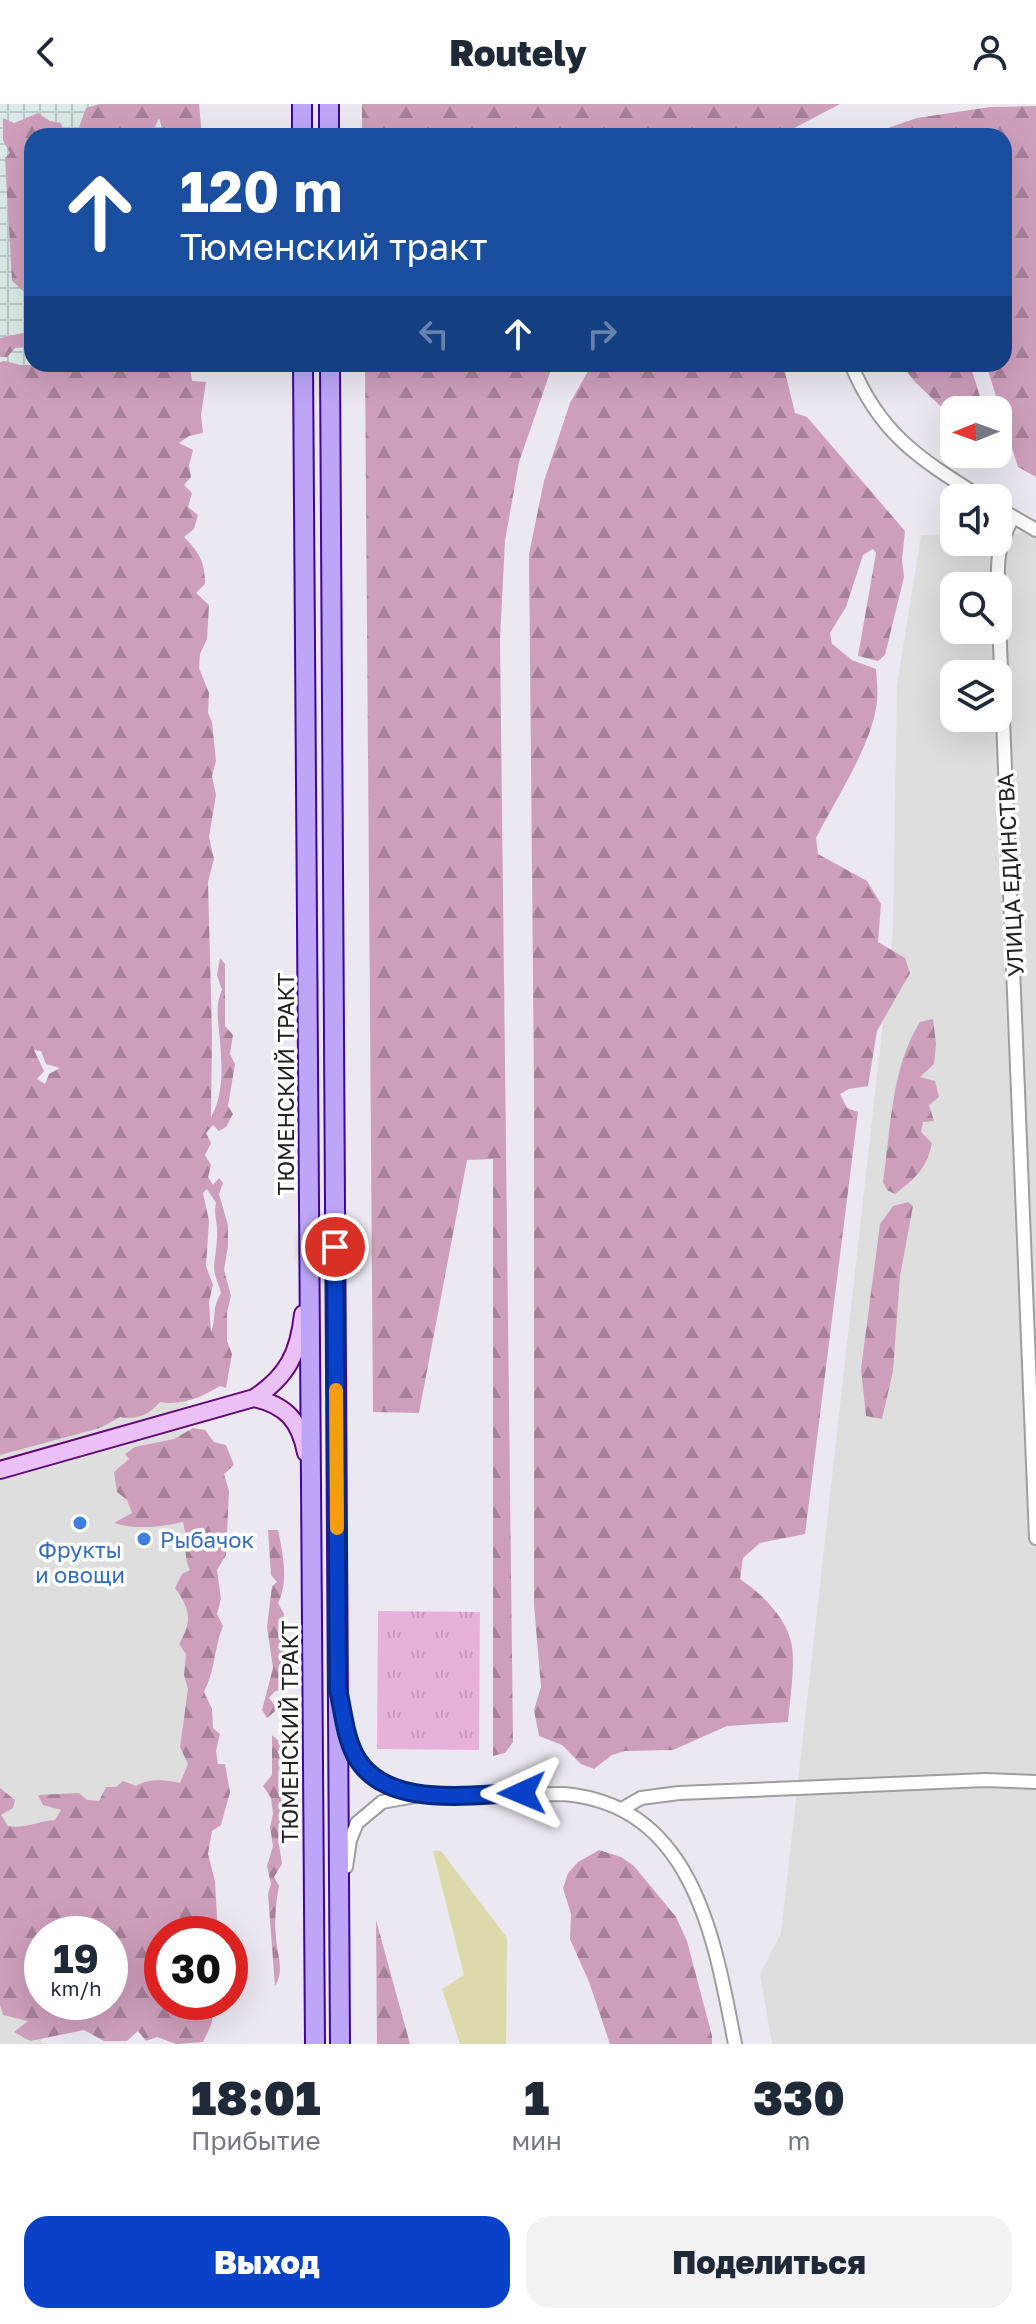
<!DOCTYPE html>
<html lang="ru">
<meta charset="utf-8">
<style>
body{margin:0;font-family:"Golos Text",sans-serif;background:#f2f2f3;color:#1f2937;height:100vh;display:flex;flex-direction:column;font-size:30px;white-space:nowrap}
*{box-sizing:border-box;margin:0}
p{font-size:26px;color:#747a83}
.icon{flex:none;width:44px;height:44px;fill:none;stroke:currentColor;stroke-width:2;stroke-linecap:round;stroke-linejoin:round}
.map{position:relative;height:1940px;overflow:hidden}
.side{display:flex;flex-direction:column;background:#fff;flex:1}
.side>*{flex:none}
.hud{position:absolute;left:24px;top:24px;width:988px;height:244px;border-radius:24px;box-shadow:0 8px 32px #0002;background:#1a4fa0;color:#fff;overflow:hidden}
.needle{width:52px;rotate:269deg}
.buttons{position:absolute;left:940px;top:292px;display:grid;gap:16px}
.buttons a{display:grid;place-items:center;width:72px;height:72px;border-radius:16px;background:#fff;box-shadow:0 8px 32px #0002;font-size:40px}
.speed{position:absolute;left:24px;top:1812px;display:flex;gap:16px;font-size:40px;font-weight:700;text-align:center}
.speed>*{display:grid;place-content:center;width:104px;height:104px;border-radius:50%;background:#fff;box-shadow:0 8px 32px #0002;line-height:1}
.speed small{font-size:20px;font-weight:400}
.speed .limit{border:12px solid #d22;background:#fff;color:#111}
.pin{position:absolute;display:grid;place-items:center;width:68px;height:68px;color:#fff;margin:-34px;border:4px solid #fff;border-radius:50%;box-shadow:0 2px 8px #0007}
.me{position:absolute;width:88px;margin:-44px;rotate:269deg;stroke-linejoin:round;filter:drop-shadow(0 0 6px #0008)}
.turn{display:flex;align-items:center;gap:28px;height:168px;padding:0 24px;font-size:36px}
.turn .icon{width:104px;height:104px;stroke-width:2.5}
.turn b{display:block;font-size:56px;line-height:68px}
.lanes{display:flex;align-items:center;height:76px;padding:0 24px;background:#0003;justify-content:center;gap:40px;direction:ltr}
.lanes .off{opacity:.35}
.eta{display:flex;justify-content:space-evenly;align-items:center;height:136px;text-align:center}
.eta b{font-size:48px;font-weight:800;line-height:56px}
.cta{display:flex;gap:16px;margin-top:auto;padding:16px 24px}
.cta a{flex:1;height:92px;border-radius:24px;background:#0941c9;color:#fff;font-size:32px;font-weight:800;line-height:92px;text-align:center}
.cta a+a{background:#f2f2f3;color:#1f2937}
header{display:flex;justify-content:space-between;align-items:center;height:104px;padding:0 24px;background:#fff;font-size:36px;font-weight:800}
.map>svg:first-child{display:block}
.residential{fill:#dededf;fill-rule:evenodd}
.industrial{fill:url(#industrial-grid)}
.grass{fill:url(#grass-tufts)}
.forest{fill:url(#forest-firs);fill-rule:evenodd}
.water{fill:#dcd9ab}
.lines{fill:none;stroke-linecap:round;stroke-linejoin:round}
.street-casing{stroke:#9e9e9e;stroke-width:16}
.secondary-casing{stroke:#630a76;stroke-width:20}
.primary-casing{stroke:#3e0798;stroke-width:22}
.street{stroke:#fff;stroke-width:12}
.secondary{stroke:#eac0f7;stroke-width:16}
.primary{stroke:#bda6f8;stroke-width:18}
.route-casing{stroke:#062a83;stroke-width:20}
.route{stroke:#0941c9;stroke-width:14}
.slow{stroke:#f59e0b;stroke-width:14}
.shop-dot{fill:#3f7fe0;stroke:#fff;stroke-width:3}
.labels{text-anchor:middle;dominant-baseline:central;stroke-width:7;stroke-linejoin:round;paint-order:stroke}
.street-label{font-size:22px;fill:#212121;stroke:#fff}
.shop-label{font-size:22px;fill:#366cbe;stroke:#fff;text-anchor:start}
</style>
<header><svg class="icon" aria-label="back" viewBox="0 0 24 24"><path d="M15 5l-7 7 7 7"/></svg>Routely<svg class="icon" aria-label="person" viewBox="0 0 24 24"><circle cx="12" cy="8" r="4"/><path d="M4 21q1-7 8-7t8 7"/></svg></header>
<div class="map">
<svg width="1036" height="1940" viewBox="0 0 1036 1940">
<defs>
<pattern id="industrial-grid" width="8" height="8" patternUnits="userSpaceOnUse" patternTransform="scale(2)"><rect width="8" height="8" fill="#dbeae8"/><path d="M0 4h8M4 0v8" fill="none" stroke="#bcc8c7"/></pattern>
<pattern id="grass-tufts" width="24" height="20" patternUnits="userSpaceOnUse" patternTransform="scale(2)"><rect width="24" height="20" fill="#e8b1dc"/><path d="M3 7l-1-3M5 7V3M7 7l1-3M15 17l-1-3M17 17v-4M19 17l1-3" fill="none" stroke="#c798bc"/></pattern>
<pattern id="forest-firs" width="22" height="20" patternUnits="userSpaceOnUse" patternTransform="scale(2)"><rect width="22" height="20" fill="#ce9fbb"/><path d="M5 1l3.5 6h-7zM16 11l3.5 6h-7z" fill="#a78198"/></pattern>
</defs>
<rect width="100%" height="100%" fill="#ece8f1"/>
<path class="residential" d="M1036,429V1940H772L760,1870L781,1829L893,828L897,581L921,431L954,430V438H998V430ZM954,482H998V526H954ZM954,570H998V614H954Z
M187,1278L197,1721L0,1748V1333Z
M0,1760L42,1940H0Z"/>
<path class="industrial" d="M0,0H164L165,32H32V260H85L0,264Z"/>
<path class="grass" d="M378,1507L480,1508L479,1646L377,1645Z"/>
<path class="forest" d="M99,0H199L202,32H164L159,14L151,32H79V23L86,4Z
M362,0H840L779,32H362Z
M1036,2V373L1018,363L986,260H1004V32H865L917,14L990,3Z
M38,9L50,17L61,19L65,32H32V190L28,191L12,177L5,54L10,49L3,36V14L14,19Z
M32,227V243L15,244L7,253H0V234Z
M5,257L20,261H53L70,265L96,266H124L145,260H200L190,263L192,277L206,278L201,311L203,329L189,332L179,339L193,346L189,362L191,373L184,381L192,389L188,403L198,411L194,425L184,433C199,448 205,458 205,480L196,489L209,501L207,535L200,550L199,564L209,589L208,609L212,618L216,657L212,672L216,691L209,733L214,755L208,778L212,930L211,1013C224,990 222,963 220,937C219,920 214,903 222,886L217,871L220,854L225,860V922L233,931L230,950L235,960L228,1002L233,1010L226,1023L219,1027L213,1021L206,1029L211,1039L205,1051L211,1061L208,1073L213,1081L219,1074L223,1079L219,1090L228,1121V1142L224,1166L231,1192L227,1208V1237L232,1250L226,1284L220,1282C202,1293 182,1302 160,1298C148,1311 138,1316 120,1313L100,1324L0,1351V258ZM34,946L41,947L46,960L60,964L49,970L45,980L37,975L44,967ZM207,1085L216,1099C214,1109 216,1114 217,1124C218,1137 215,1151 214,1163C214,1171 219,1181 221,1189C211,1206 217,1212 211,1228L209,1198L213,1181L206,1162L209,1117L203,1089Z
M365,260H553L519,358L505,437L500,535L513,1638L505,1649L493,1652V1055L467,1056L419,1309L373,1308Z
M592,260H783L795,309L807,313L905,427L902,456L904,473L885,551L878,557L858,552L876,449L873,445L863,451L846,503L830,529L832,540L852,556L876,565C877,580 879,594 875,609C867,648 835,697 816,734L818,750L867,777L881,800L878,838L905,854L910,869L877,927L868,982L849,985L840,990L847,1004L858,1008L805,1430L760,1439L743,1454L740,1475C761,1489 788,1515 792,1542C795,1564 790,1595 788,1618L727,1622L673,1646L625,1647L612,1651L594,1665L581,1660L562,1641L539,1632L534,1606L541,1583L534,1501V980L529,450L544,377L570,299Z
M901,260H970L984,306H954V315L915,278Z
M933,915L936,940L934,960L920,973L935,977L939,993L929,1001L934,1017L923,1018L921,1028L932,1039C927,1064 915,1075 895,1090L887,1086L883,1078C891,1024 891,964 920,918Z
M908,1098L913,1102L900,1172L893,1267L882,1315L866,1312L861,1265L880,1120L893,1102Z
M193,1324L205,1326L214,1338L226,1341L234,1361L224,1370L229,1387L226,1451L217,1466L221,1495L217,1510L223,1522C214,1544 215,1567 204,1588L212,1605L213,1624L220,1630L216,1647L218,1660H225L230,1688L221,1721L212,1727L208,1750L215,1777L218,1830H162V1898H216L211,1921L203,1938L176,1940L157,1933L146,1937L138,1927L127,1937H104L84,1926L30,1937L14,1928L28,1917L3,1911L0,1901V1684L15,1696L13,1704L1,1711L8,1722C25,1725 38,1717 55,1716L61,1706L43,1701L38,1691L79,1689L87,1696L99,1697L106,1683H116L123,1677L136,1682C148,1674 166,1676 180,1679L188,1660L180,1643L188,1585L184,1571L186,1550L179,1540C193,1517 190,1505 175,1484L182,1470L190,1466C182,1449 188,1436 183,1418C160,1423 137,1426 114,1419L132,1409L127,1396L117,1388L114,1368L129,1355L125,1350L135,1343L174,1335ZM42,1830H110V1898H42Z
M268,1426H278C283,1450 289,1477 278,1499L284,1510L281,1527L286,1542L283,1559L285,1586L275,1587L269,1594L278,1605L267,1614L262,1606L273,1564L267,1523L272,1482L277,1478L271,1471Z
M272,1631L280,1638L279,1679L284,1712L279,1740L282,1760L274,1773L279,1782C276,1799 274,1815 276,1833C277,1851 285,1866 275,1882L268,1790L271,1780L267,1762L273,1742L270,1723L273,1710L271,1694L263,1682L272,1671Z
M599,1746L621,1753L634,1762L676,1813L687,1837L712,1932V1940H610L589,1878L570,1835L571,1810L563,1784L568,1769L578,1758Z
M376,1816L410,1940H377Z"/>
<path class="water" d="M433,1747H441L507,1834L506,1940H460L442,1885L464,1871Z"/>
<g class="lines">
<g class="street-casing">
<path id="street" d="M851,260C880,331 920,355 982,394
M998,404L1036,426
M998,482C997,452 999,440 1013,413
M998,491L1036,1434
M344,1613C355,1660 366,1678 414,1689
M622,1705L641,1694L679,1689L986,1676L1036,1678
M346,1763L350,1736L357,1719L382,1698L421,1691L564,1690C694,1701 715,1837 735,1940"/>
</g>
<g class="secondary-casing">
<path id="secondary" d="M254,1294C286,1301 300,1317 306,1349
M0,1366L254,1294C287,1273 299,1249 303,1210"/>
</g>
<g class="primary-casing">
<path id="primary" d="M302,0V32
M329,0V32
M303,260L315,1940
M330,260L340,1940"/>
</g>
<use href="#street" class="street"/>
<use href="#secondary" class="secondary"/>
<use href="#primary" class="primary"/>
</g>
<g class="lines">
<g class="route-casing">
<path id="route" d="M335,1143L338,1585C343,1607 345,1632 355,1651C384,1706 470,1690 522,1689"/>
</g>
<use href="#route" class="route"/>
<path class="slow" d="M336,1286L337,1424"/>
</g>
<g class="shop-dot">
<circle cx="80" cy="1419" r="8"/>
<circle cx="144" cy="1435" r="8"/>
</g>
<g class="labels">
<g class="street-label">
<text transform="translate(1010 771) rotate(-93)">УЛИЦА ЕДИНСТВА</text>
<text transform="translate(285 980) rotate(-90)">ТЮМЕНСКИЙ ТРАКТ</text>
<text transform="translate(289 1628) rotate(-90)">ТЮМЕНСКИЙ ТРАКТ</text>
</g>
<g class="shop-label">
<text x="160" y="1435">Рыбачок</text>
<text x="80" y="1445" text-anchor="middle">Фрукты<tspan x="80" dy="25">и овощи</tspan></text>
</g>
</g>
</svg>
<div class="buttons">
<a><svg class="needle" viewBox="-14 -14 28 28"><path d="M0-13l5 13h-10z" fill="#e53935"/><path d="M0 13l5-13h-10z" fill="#747a83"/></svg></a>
<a><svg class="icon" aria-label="sound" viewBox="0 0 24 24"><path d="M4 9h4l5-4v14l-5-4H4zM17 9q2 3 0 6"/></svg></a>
<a><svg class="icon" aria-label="search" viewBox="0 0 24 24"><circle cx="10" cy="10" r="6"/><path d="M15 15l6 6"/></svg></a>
<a><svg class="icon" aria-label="layers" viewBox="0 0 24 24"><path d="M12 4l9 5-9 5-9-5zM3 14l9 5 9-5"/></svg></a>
</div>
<div class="speed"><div>19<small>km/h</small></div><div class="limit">30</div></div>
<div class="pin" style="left:335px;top:1143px;background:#d93025"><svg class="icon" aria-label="arrive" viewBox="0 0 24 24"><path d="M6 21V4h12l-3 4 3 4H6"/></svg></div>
<svg class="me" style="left:522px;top:1689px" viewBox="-20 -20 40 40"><path d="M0-17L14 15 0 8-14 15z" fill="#0941c9" stroke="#fff" stroke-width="4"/></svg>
<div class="hud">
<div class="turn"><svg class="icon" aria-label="ahead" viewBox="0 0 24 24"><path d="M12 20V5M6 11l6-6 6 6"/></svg><div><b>120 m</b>Тюменский тракт</div></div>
<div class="lanes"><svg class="icon off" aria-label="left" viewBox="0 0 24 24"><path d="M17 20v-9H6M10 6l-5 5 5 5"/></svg><svg class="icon" aria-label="ahead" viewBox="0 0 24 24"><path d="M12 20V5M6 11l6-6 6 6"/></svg><svg class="icon off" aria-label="right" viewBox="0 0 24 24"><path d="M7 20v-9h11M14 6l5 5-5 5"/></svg></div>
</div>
</div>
<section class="side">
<div class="eta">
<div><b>18:01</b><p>Прибытие</p></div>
<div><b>1</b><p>мин</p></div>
<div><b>330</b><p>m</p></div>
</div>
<div class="cta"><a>Выход</a><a>Поделиться</a></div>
</section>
